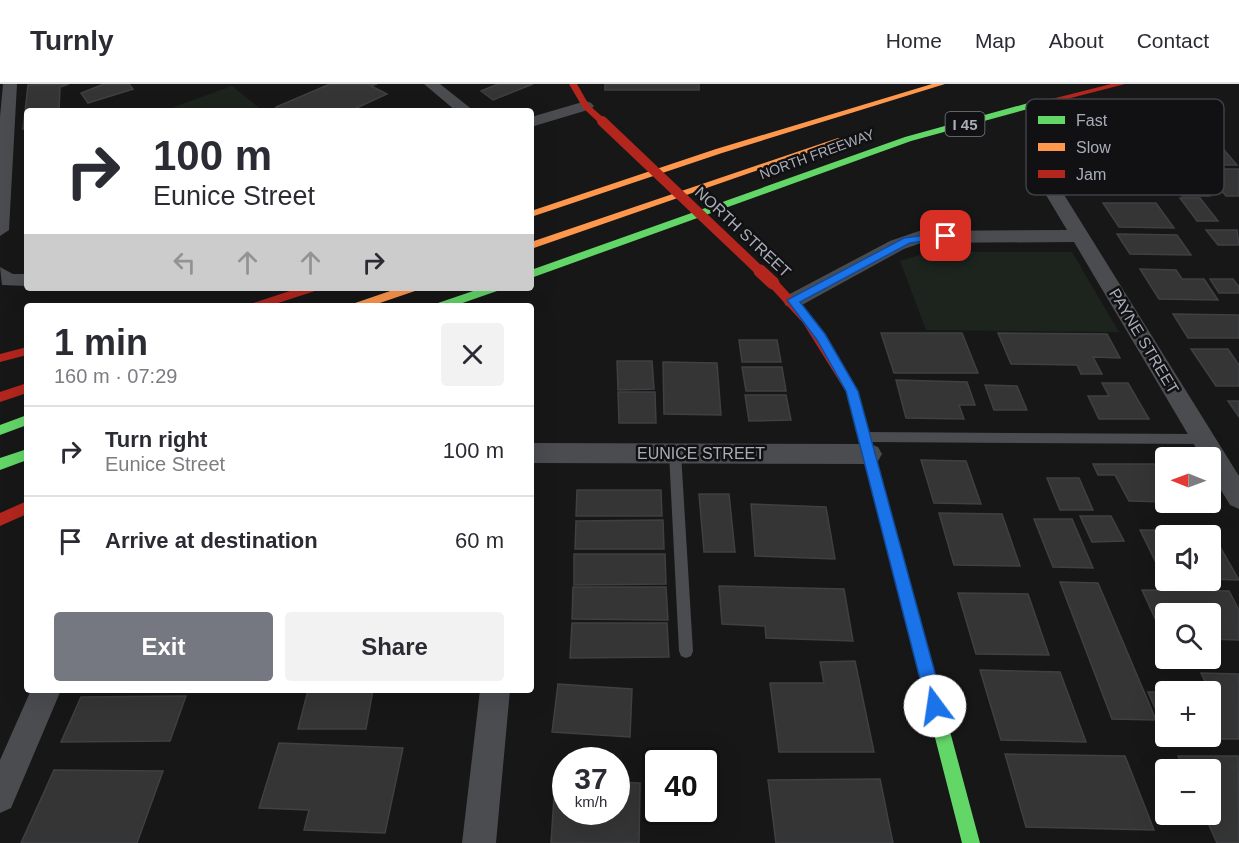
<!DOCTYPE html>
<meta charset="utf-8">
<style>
body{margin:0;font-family:Helvetica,sans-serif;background:#f2f2f3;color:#2b2b33;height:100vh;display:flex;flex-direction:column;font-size:22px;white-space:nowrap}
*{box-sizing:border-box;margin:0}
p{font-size:20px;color:#7c7c81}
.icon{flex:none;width:33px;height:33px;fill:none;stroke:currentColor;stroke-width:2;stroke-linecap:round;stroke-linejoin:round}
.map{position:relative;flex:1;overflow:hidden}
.details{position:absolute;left:24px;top:219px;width:510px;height:390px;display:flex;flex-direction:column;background:#fff;border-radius:6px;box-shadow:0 6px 24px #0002}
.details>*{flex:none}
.hud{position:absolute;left:24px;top:24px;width:510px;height:183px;border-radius:6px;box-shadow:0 6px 24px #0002;background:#fff;color:#2b2b33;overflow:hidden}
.needle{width:39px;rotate:271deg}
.buttons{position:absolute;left:1155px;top:363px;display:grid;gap:12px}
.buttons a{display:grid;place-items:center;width:66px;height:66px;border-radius:6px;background:#fff;box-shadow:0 6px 24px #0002;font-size:30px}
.speed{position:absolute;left:552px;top:663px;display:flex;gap:12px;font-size:30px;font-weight:700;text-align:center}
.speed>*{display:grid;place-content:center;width:78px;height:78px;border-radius:50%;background:#fff;box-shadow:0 6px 24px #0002;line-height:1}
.speed small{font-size:15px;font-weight:400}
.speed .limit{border:3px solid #111;border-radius:9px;background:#fff;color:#111}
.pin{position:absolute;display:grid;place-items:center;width:51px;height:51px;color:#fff;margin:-26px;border-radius:12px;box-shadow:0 3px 9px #0006}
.me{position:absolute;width:66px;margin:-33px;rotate:346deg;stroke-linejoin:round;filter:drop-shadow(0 0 4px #0008)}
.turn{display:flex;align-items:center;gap:21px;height:126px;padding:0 30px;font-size:27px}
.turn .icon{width:78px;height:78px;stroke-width:2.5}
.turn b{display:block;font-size:42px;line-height:51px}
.lanes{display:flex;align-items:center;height:57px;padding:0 30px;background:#0003;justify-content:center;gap:30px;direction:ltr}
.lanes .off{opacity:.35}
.round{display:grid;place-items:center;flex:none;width:63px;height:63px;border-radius:6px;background:#f2f2f3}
.overview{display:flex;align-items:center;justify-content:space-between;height:102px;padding:0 30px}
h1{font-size:36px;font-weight:700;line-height:45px}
.primary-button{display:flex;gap:12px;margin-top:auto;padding:12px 30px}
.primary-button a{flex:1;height:69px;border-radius:6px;background:#757880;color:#fff;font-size:24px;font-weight:700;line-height:69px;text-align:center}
.primary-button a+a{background:#f2f2f3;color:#2b2b33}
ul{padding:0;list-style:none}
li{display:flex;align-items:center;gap:18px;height:90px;padding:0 30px;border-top:2px solid #e1e1e2}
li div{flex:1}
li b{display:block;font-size:22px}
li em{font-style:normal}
header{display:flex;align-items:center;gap:36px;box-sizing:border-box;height:84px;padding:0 30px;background:#fff;border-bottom:2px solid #e1e1e2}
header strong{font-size:28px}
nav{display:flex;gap:33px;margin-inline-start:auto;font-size:21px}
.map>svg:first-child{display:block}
.green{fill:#1d241e}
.building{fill:#353536;stroke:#3f4043;stroke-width:1.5}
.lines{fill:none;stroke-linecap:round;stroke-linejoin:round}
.lane{fill:#4b4c50;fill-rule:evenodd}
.street{fill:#4b4c50;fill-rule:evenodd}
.fast{fill:#63d668;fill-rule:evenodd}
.slow{fill:#ff974d;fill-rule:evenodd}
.jam{fill:#b3261e;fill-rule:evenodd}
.jam-bridge-far1{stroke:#b3261e;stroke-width:10}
.jam-bridge{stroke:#b3261e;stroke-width:13}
.route{fill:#1a73e8;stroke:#114b97;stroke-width:1.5}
.labels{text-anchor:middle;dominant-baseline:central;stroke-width:5;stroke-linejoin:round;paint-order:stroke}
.far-street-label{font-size:14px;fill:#a8adb8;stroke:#111113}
.shield{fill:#111113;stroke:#7b7e86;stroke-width:1.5}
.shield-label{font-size:15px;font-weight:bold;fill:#a8adb8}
.street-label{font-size:16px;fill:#a8adb8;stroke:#111113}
.key{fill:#111113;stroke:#3e4045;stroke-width:1.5}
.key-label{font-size:16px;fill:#a8adb8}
</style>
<header>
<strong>Turnly</strong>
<nav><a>Home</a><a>Map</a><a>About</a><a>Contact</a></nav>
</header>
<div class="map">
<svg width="1239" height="759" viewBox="0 0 1239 759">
<rect width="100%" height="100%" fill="#171717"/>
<path class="green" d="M232,2L263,27L166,26Z
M929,168H1072L1119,248L926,246L900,177Z"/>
<path class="building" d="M69,0L60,3L59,27H27V45H23L28,1Z
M104,0H129L133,5L88,19L81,9Z
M330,0H377L371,2L387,10L350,27H283L276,23Z
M498,0H533L493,16L481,7Z
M605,0H699V6H605Z
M1198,60H1219L1237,81H1195L1181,64H1202Z
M1203,85H1239V112H1226Z
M1166,93H1194L1210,112H1182Z
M1180,114H1200L1218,137H1197Z
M1103,119H1156L1174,144L1119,143Z
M1206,146H1237L1239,161H1218Z
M1117,150L1177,151L1191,171L1130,170Z
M1140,185L1176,186L1182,195H1204L1218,216L1159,215Z
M1210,195H1233L1239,203V209H1219Z
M1173,230L1239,231V254H1188Z
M881,249H962L978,289H894Z
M998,249L1107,250L1120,274L1093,273L1102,290H1081L1077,281L1011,280Z
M739,256H777L781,278H742Z
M1191,265H1228L1239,281V302H1216Z
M617,277H652L654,305L618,306Z
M663,278L717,279L721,331L664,330Z
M742,283H782L786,307H746Z
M896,296L967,298L975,321H959L964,335L906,334Z
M1102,299H1128L1149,335H1099L1088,312H1109Z
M985,301L1017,302L1027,326H994Z
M618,308H655L656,339H619Z
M745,311H786L791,336L749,337Z
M1228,317H1239V333Z
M921,376L966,377L981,420L934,419Z
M1093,380H1166V418L1129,417L1115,391H1098Z
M1047,394H1079L1093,426H1060Z
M577,406H661L662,432H576Z
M699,410H729L735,468H704Z
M751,420L826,423L835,475L755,472Z
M939,429L1002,430L1020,482L954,481Z
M1080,432H1111L1124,457L1092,458Z
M1034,435H1072L1093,484L1053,483Z
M663,436L664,465H575L576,437Z
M1140,446L1211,447L1239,496L1210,495V452H1166L1164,495Z
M574,470H665L666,500L574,501Z
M1060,498L1098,499L1156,636L1112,635Z
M719,502L844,505L853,557L766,554L765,542L722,540Z
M573,503H666L668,536L572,535Z
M1142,506L1229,507L1239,526V556L1210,555V530H1166L1164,554Z
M958,509L1028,510L1049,571L976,570Z
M572,539H667L669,573L570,574Z
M855,577L874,668H779L770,599H824L820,578Z
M980,586L1060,588L1086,658L1001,656Z
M1201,589L1239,590V655H1168L1167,652H1210V608Z
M558,600L632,605L630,653L552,648Z
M308,606H373L366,645H298Z
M1148,608H1166V649Z
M186,612L170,657L61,658L81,613Z
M279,659L403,664L385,749L304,746L309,726L259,724Z
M1005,670L1125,672L1154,746L1026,743Z
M1178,672H1238L1239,759H1217L1204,730H1210V686H1184Z
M54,686L163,687L137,759H21Z
M880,695L893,759H776L768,696Z
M555,697H566V728H616V698L640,699L639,759H551Z"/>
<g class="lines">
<path class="lane" d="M866,348L1203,350L1207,352L1209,355L1207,358L1203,360L866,358L862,356L860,353L862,350Z
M675,364L679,366L681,369L693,567L691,572L686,574L681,572L679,567L669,369L671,366Z"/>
<path class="street" d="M3,0H17L9,146L0,152V33Z
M424,0H440L474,27H456Z
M586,17L591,19L594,22L591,25L531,43V33Z
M1049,96L1058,101L1239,392V425L1230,421L1210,388V374H1202L1074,158L921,159L904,165L800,222H786L783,217L786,212L890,157L919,147L1067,146L1040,101Z
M0,183L13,190H27V202L2,201Z
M531,359L870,360L878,363L882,370L878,377L870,380L531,379Z
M31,606H61L11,724L0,729V676Z
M480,606H510L496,759H462Z"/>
<path class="fast" d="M1032,18L1036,21L1035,23L911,57L531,194V186L905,53Z
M482,204H499L497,207L454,222H436L438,219Z
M27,331V341L0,351V341Z
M27,365V376L0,386V374Z
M888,437L893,439L895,443L980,759H962L881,443L883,439Z"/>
<path class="slow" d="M932,0H945L722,69L531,133V127L716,65Z
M838,54L845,56L531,165V158Z
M399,204H417L415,207L371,222H353L355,219Z"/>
<path class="jam" d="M569,0H577L589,21L605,35V39H599L583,24Z
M1111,0H1125L1032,24L1028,21Z
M773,195L777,196L811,233L858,307L895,443L893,447L888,449L883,447L881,443L846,308L803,239L769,202V196Z
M299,204H317L315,207L269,222H251L253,219Z
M27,263V271L0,278V270Z
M27,299V309L0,318V308Z
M27,417V430L0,442V429Z"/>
<path class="jam-bridge-far1" d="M602,37L761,188"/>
<path class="jam-bridge" d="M760,187L773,199"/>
</g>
<path class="route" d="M946,148L949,149V154L910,159L800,218L825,250L858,307L944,622L941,628L935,630L929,628L927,622L846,307L817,256L787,216L904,154Z"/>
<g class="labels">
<g class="far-street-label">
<text transform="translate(817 70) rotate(-20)">NORTH FREEWAY</text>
</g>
<rect class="shield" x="945.5" y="28" width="39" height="24" rx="4.5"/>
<g class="shield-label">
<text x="965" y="40">I 45</text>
</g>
<g class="street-label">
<text transform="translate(743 148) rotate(43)">NORTH STREET</text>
<text transform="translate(1144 257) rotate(59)">PAYNE STREET</text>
<text x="701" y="369">EUNICE STREET</text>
</g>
</g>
<rect x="1026" y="15" width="198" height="96" rx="9" class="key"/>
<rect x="1038" y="32" width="27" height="8" fill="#63d668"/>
<rect x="1038" y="59" width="27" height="8" fill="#ff974d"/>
<rect x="1038" y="86" width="27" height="8" fill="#b3261e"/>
<g class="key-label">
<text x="1076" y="42">Fast</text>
<text x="1076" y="69">Slow</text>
<text x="1076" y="96">Jam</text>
</g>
</svg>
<div class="buttons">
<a><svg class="needle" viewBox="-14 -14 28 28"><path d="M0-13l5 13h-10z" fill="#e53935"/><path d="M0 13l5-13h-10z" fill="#7c7c81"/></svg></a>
<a><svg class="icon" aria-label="sound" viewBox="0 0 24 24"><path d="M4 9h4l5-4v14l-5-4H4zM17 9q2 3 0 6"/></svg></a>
<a><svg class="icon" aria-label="search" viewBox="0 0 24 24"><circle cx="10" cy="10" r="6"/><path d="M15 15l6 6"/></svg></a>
<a>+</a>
<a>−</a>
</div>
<div class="speed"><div>37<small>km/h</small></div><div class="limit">40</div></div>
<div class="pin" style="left:946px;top:152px;background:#d93025"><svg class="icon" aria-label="arrive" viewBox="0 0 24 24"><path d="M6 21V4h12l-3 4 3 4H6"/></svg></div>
<svg class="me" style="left:935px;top:622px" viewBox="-20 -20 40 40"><circle r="19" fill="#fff"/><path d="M0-13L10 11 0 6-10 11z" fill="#1a73e8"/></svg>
<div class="hud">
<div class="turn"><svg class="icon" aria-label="right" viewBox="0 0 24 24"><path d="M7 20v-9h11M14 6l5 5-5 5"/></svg><div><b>100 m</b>Eunice Street</div></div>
<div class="lanes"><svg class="icon off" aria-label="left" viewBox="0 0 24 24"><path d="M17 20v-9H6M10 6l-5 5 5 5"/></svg><svg class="icon off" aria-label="ahead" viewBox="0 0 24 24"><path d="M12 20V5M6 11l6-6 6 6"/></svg><svg class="icon off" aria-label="ahead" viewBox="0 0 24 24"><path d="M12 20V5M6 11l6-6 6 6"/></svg><svg class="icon" aria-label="right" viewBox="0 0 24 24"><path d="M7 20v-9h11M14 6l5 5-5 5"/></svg></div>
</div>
<section class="details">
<div class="overview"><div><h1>1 min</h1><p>160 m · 07:29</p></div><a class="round"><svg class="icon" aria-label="close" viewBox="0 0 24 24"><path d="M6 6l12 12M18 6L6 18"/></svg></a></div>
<ul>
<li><svg class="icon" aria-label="right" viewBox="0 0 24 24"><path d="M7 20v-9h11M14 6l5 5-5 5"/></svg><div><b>Turn right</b><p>Eunice Street</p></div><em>100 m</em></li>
<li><svg class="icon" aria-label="arrive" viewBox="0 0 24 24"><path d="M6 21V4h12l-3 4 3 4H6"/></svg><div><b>Arrive at destination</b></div><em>60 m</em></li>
</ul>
<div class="primary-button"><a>Exit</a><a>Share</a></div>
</section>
</div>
